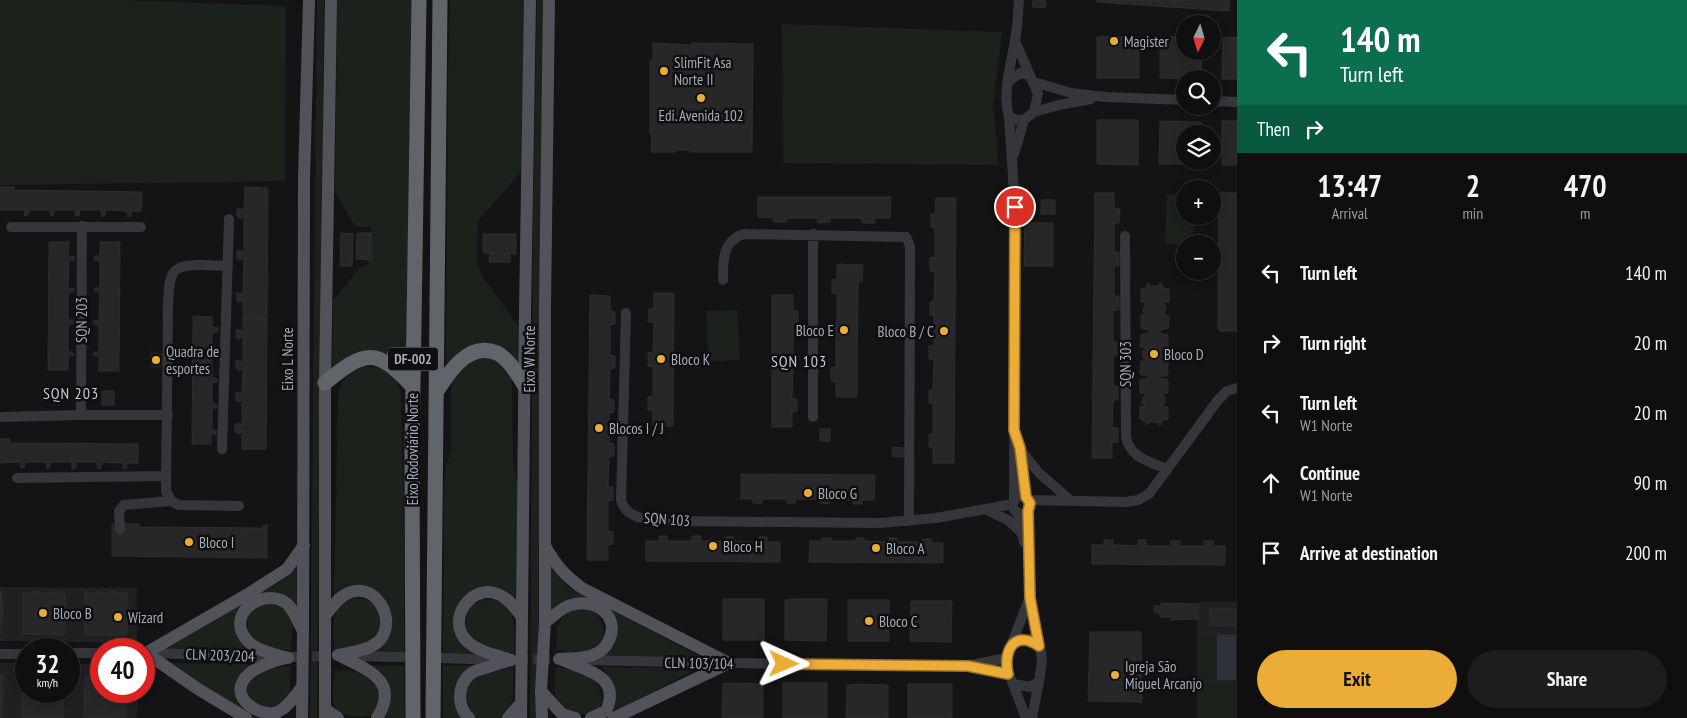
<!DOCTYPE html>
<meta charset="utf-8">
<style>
body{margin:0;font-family:"PT Sans Narrow",sans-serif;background:#1d1d1e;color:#f1f3f6;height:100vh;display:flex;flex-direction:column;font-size:19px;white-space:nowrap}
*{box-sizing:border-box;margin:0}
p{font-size:16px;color:#9b9c9f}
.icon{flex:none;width:28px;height:28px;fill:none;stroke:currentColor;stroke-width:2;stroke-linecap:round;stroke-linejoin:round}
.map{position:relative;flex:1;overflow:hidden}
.sheet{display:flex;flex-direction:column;background:#0f0f10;width:450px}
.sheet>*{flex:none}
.guide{background:#0b6e4f;color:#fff;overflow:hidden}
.needle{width:32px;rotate:185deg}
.buttons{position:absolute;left:1176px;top:15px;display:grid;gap:10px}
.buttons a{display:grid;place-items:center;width:45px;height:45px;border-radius:50%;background:#0f0f10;box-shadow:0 2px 8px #0003,0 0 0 1px #2f2f30;font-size:25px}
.speed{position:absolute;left:15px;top:638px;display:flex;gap:10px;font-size:25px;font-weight:700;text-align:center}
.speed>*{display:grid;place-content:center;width:65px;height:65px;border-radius:50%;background:#0f0f10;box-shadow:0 2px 8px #0003,0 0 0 1px #2f2f30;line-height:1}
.speed small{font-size:12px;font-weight:400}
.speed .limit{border:8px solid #d22;background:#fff;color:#111}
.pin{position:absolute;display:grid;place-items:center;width:42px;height:42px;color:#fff;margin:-21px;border:2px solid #fff;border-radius:50%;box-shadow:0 1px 5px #0007}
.me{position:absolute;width:55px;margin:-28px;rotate:91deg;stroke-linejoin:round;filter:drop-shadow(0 0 4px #0008)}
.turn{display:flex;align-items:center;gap:18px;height:105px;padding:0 20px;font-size:22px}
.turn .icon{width:65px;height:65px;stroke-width:2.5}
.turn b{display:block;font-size:35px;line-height:42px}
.then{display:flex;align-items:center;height:48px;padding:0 20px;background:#0003;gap:10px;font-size:19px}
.eta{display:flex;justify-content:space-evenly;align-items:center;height:85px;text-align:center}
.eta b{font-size:30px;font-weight:800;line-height:35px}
.action{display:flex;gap:10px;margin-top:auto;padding:10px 20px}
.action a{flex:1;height:58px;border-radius:30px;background:#ebad37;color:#111;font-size:20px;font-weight:800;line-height:58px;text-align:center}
.action a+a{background:#1d1d1e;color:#f1f3f6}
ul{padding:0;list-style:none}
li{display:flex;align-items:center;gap:15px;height:70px;padding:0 20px}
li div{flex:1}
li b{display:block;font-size:19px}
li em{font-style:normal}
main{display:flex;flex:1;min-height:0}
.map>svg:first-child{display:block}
.built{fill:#202023}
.green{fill:#1b211b}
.water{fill:#2b3339}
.building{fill:#27272a;stroke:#2e2e32}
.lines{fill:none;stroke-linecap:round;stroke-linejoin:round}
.minor-tunnel{stroke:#313236;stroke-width:10;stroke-dasharray:10 5;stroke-linecap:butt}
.minor{stroke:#35363b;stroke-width:10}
.major{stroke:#52535a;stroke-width:12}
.highway{stroke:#62646c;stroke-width:15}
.route-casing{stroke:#997024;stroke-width:12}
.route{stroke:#ebad37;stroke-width:9}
.poi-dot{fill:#ebad37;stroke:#0f0f11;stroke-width:2}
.labels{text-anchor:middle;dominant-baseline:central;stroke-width:5;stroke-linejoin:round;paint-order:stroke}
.shield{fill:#0f0f11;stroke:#797c84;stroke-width:1}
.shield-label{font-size:14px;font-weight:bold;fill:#a7abb6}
.poi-label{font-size:15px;fill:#a7abb6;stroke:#0f0f11;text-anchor:start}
.street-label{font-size:15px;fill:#a7abb6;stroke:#0f0f11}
.neighbourhood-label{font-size:16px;letter-spacing:1px;fill:#c7cad2;stroke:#0f0f11}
</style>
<main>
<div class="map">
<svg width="1237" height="718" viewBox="0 0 1237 718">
<rect width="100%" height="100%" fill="#141416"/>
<path class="built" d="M0,587L137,588V643L0,641Z
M1197,602H1237V718H1197Z
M0,663H26V691H69V664H101V691H138L137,718H0Z"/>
<path class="green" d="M0,0H126L286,6L285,181L0,185Z
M317,0H324L317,718H310Z
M337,0H412L407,376L386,358L332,375L333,301L360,267L369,264L371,227H356L335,193Z
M450,0H529L522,171L478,221L477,263L481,274L519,327L521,368L504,351L446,365L448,76Z
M537,0H545L537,718H530L533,212Z
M782,24L1002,32L993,106L999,165L783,163Z
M1167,194L1185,195V216H1194L1193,244H1165Z
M737,310L740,360L709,362L706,311Z
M150,351L162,353L161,368L150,367Z
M488,357L496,360L502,364L512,379L513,462L519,491L518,606L489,590L457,615L477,655L443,654L444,492L446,466L451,450V390L453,377L473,359Z
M364,366C383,366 397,374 401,393L405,574L404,653H371L384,642L376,595L334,598L338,395C341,380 349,370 364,366Z
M299,562L298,614L293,606L251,601L240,640L250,652L158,651L175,644L286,578L295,570Z
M550,564L559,578L570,588L701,657L597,656L614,628C590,605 577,580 550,617Z
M356,598C375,599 377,606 383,622L374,641L334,652C334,629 328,604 356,598Z
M491,599C519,603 514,633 514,654L483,646L468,637C463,615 466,602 491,599Z
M261,602L285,607L293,623L291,651L255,645C245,629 247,627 249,609Z
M580,607C584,608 589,609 592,611C602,616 605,632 603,642L593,651L573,652L556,650L557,628L564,614Z
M1197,634H1217V680H1197Z
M162,663L249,664L243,673L248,713L258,718H252Z
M291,665L290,692L287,703L262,711L247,695C245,668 271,669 291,665Z
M368,665L404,666V718H381L387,710Z
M443,666H476L463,677V718H443Z
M513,667C513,685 517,706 501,718H476C470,714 464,706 465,698C467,671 492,672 513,667Z
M556,667C568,669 584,671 593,678C597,681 599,687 600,691C609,718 579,718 564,707C560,703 556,699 555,694C554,686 556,676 556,667Z
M602,667L698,668L605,718L612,683Z
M335,670L361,672L369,675L381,694C379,700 377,711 372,715C362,718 339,718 334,705C331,696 334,680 335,670Z
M1198,683H1237V718H1198Z"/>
<path class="water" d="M1217,634L1236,635V680H1217Z"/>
<path class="building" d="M1033,0H1046L1045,8L1032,7Z
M1097,0H1230L1229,11L1097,2Z
M1097,37H1139V78H1097Z
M1160,37H1185V51H1202L1201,79L1160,78Z
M1233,37L1237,38V79H1222L1223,38Z
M653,43L692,45V43L753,44L752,152H690V150H676V152H651L652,134H650V60H653Z
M1097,120H1138V165L1097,164Z
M1160,121L1201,122L1200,134H1185V161H1200V164H1159Z
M1222,121H1237V165H1222Z
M0,187H14V190L142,192L141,211H131V215L128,217L127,211L106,210L105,215L102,217L101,210H80L79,216L75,215V210H54V215L51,216L50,210H29L28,215L25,216L24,210H0Z
M245,187L267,188L268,193L267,319L243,318V300L240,302L237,301V293H242V295H243L244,258L240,260L237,258V251H242L244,253V216L240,219L237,216V209H242V211H244Z
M1095,193H1114V209H1120L1119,223H1114V252H1119V266H1114V296H1119V310H1113V342H1119V356H1113V386H1118V400H1113L1112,428H1118V442H1112V458H1092Z
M1222,193H1237V331H1220L1218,328L1219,196Z
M758,197H891L890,218H875V223H862L861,218H831L830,222L818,223L817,218H787L786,222H774L773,218L758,217Z
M936,198H956L954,463H933V448L929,447V434H933V403H929V390H933L934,360L929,359V346H934V315H930V302L934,301L935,271H930V258L935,257V227H931V214H935Z
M1041,200H1055V214H1041Z
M1025,223H1053V266H1024Z
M341,233L353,234L352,266H340Z
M357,233H371V260L356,259Z
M483,234H516V254L483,253Z
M49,242H69L68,256L75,257L73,261L69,260L68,288L75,289L73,292H68V320H73L74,323L68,325V352H72L74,355L68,356V370H48Z
M100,242H120L119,371H99V357L93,355L94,352H99V325H95L93,321L99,320L100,292L94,291L95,288H100V261L94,260L95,256H100Z
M490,253L510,254V262H489Z
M837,264L863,265L862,282L858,281L857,397H836V382L831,381V368L836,367V338L832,336V324L837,323V294L832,293V280L837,279Z
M1148,283L1151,286H1158L1160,283L1162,284L1163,288L1169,289V302H1164V305H1166L1164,315L1169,316L1168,328L1161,330L1160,333L1168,335V348H1164V351H1166V358H1164V361H1168V374L1166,376H1160V379H1166L1168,381V393H1163V397H1165V403H1163V407H1168V419L1162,421V424L1159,425L1157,422H1150L1147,425L1145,421L1140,419V406L1144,407V403H1142L1143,397H1145V393H1140V380L1142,379H1148V375H1142L1140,374L1141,361H1145V358H1143V351H1145V347H1140L1141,335L1149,333V330L1141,328V315H1145V312H1143L1145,302H1141V289L1146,288Z
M654,293H674L673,426H653V410H648V397L653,396V367L648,366V353L653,352L654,322H648L649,309L654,308Z
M590,295L610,296V310L615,312V324L610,325V355L615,356V368L610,369L609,399L614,400V412L609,413V443L614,444V456L609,457L608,487H613V500L608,501V531L613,532V544L608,545V560H587Z
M772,295H793V310L798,311V323H794L793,324V321V354L798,355L797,367L793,368L792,398L797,399V411L792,412V427H772Z
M193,316L212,317V327L219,328L217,332H212V352L218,354L216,357H212V378H216L218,382L212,383V404H216L218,408H212V429L217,431L216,434H211V444H192Z
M243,318L267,319L266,449H242V431L239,434L235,432V424H241L242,426V399L239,402L236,400V393H241V395H242L243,368L239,371L236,368V361H241V363H243V336L239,339L236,337V330H242L241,332H243Z
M102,391H114V405H102Z
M820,429H830V441H820Z
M0,439H10V443L138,444V463H127L126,469L123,468V463L102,462L101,468L98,469L97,462H76V468L72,469V462H50V467L47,469L46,462H25V467L21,468L20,462L0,463Z
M893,447L904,448V457L892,456Z
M741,474L875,475L874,500H862V504H853V500L829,499V504L820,503V499H795V503H787V499H762V503H753V499H741Z
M112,524H139V527L263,528V525H267V558L112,556Z
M659,536H667V541H692V536H701V541H725V537H734V541L759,542V537H767V542H780V562L646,561V541H659Z
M822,538H831V541H856V538H864V541L889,542V538H897V542H922V539H931V543H943V563L809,562L810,541H822Z
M1104,540H1113V545L1138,546V540H1146V546H1171V541H1180V546H1204V541H1213V546H1225V565L1092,564V545H1104Z
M0,591L1,592L2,603H3V622H1L0,635Z
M36,591L37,593L64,592L66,607L64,611L65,620L64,635L23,634V592L32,593Z
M99,591L105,593L114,591L118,593L127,592L128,607L126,615L128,620L126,635H85V621H83L85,620V607L83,606H85V592L94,593Z
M723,599H764V640H723Z
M795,599H827L826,641L785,640V600Z
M848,600H889V641H848Z
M911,601H952L951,642L910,641Z
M1161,603L1198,604V619L1171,620L1172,617H1160V613H1154V606H1161Z
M1210,609H1237V626L1210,625Z
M1090,632H1141L1142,702L1088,701Z
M0,675H3L2,718H0Z
M22,677H26V691H63V718H22Z
M85,678H101V691H126L125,718H84Z
M728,683L763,684V718H722L723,684Z
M783,683H827V718H783Z
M858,684L888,685V718H846L847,685Z
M908,684H952V718H908Z"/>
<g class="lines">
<path class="minor-tunnel" d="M297,657L331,656
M518,660L550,659"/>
<path class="minor" d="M1009,81L1020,73L1030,75
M1034,82L1071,93L1105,97L1185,100
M1212,101L1237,102
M1034,112L1059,105L1091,99
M1009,117L1017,120H1024L1034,112L1038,94L1015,41
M1014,154L1024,120
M11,227H141
M813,234V417
M1125,236L1126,437C1131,459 1149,461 1167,469
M228,266C215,266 182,261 174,272C168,280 169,293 168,302L166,491L171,501L179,505L239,506
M723,280C723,261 722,242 743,234L906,237L910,246L909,521
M626,313L621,500C626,521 654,520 671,521L880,523L936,518L1013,504
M81,415L82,226
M0,417L81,415H168
M1019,448L1039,473L1070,500
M222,449L229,219
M1020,450L1026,497
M17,478L166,476
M1013 505a9 9 0 1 1 18 0a9 9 0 1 1-18 0Z
M1029,500L1126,502L1138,500L1149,494L1218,400L1227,391L1237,388
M1014,501L1015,207L1009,117C1001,90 1014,55 1017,27C1018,18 1018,9 1019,0
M989,511L1008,520L1021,532
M1028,511L1030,598L1042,658L1040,676L1032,718
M1017,512L1024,542
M120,529L119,511L124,505L171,501
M1013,643C1022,638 1031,641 1039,646
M69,653H101
M145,653L296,657
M0,654H26
M350,656L402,657
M441,658L500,660
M583,660L729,663L968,666L1008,674
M971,665L1007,658
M1014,684L1030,687L1038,682
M1026,718L1006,666L1009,651L1029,599"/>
<path class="major" d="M545,546C557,566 563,574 582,588L729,663
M325,616C330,609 336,601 343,596C374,575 400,622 378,642C367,651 352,652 338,655
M545,622C553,617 562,607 571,605C594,597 622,616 608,642C606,646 602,651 597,653C588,659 570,658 559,659
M338,655C366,669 401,680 377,718
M287,658C273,661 250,668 243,681C232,700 261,718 278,712C288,707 295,696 302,687
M288,658C275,654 255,651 246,639C227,616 258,589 283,601C292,605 297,620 302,629
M511,660C497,655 479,652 468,642C444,621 472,581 500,595C510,600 516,609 522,617
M562,660C586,670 622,676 606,711L591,718
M541,691L562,714L575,718
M325,709L338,718
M246,718L198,689L146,653L248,594L287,569L304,545
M302,718L303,631L304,179L309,0
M325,718V383L331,0
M469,718C455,704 458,680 475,671L511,660
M508,718L521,703
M521,718L525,313L530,0
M542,718L541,691L545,622V305L549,0
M614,718L729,663"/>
<path class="highway" d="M325,383C365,350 376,347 412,386
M437,391C449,372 469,341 497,353C509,359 518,375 525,386
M413,718L412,451L419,0
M433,718L440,0"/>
</g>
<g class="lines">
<g class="route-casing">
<path id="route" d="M784,664L968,666L1008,674C1003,651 1014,629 1039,646L1030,598L1028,511L1030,503L1026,497L1020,448L1014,430L1015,207"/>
</g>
<use href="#route" class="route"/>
</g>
<g class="poi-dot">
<circle cx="1114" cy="41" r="5"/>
<circle cx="664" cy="71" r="5"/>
<circle cx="701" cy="98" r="5"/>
<circle cx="844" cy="330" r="5"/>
<circle cx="944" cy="331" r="5"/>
<circle cx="1154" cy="354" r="5"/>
<circle cx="661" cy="359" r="5"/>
<circle cx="156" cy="360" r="5"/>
<circle cx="599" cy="428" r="5"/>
<circle cx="808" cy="493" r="5"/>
<circle cx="189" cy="542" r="5"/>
<circle cx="713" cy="546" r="5"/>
<circle cx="876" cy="548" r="5"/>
<circle cx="43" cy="613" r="5"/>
<circle cx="118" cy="617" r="5"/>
<circle cx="869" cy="621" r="5"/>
<circle cx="1115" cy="675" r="5"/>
</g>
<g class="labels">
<rect class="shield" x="388" y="347.5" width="50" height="23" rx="4"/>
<g class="shield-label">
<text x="413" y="359">DF-002</text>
</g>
<g class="poi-label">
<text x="1124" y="41">Magister</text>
<text x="674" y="62">SlimFit Asa<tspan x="674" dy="17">Norte II</tspan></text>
<text x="701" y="115" text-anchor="middle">Edi. Avenida 102</text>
<text x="834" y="330" text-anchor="end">Bloco E</text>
<text x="934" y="331" text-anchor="end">Bloco B / C</text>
<text x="166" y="351">Quadra de<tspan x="166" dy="17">esportes</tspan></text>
<text x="1164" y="354">Bloco D</text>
<text x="671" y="359">Bloco K</text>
<text x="609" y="428">Blocos I / J</text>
<text x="818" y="493">Bloco G</text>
<text x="199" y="542">Bloco I</text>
<text x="723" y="546">Bloco H</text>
<text x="886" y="548">Bloco A</text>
<text x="53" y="613">Bloco B</text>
<text x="128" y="617">Wizard</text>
<text x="879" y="621">Bloco C</text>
<text x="1125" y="666">Igreja São<tspan x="1125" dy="17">Miguel Arcanjo</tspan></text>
</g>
<g class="street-label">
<text transform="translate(81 320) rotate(-90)">SQN 203</text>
<text transform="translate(287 359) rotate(-90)">Eixo L Norte</text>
<text transform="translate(529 359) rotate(-90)">Eixo W Norte</text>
<text transform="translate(1125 364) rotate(-90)">SQN 303</text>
<text transform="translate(412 449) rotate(-90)">Eixo Rodoviário Norte</text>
<text transform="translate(667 519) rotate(4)">SQN 103</text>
<text transform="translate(220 655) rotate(2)">CLN 203/204</text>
<text transform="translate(699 663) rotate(1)">CLN 103/104</text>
</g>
<g class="neighbourhood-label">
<text x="799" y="361">SQN 103</text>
<text x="71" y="393">SQN 203</text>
</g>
</g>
</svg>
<div class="buttons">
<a><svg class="needle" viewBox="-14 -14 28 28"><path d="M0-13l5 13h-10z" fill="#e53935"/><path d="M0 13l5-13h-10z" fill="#9b9c9f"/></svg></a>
<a><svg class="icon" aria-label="search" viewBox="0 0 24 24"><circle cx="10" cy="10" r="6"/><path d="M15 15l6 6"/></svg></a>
<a><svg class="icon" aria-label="layers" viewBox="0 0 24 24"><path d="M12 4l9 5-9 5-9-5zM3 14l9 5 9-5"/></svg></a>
<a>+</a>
<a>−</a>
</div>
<div class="speed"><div>32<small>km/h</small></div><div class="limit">40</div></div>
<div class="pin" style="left:1015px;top:207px;background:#d93025"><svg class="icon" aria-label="arrive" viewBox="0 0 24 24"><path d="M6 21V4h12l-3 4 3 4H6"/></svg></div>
<svg class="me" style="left:784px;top:664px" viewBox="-20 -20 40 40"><path d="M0-17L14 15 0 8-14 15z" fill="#ebad37" stroke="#fff" stroke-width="4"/></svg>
</div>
<section class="sheet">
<div class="guide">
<div class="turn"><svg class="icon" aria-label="left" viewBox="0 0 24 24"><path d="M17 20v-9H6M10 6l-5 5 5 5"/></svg><div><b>140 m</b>Turn left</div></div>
<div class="then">Then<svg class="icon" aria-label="right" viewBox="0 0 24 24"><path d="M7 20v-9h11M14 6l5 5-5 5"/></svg></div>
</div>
<div class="eta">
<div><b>13:47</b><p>Arrival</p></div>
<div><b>2</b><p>min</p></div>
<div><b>470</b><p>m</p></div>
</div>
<ul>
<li><svg class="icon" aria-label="left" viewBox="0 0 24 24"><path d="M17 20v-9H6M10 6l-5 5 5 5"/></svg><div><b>Turn left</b></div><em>140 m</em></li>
<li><svg class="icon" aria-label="right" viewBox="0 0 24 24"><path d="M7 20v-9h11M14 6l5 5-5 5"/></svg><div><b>Turn right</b></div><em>20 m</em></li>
<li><svg class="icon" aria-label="left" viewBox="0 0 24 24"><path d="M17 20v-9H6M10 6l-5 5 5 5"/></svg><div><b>Turn left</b><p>W1 Norte</p></div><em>20 m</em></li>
<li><svg class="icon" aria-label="ahead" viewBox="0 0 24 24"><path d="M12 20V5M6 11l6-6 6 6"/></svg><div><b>Continue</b><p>W1 Norte</p></div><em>90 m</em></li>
<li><svg class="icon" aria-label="arrive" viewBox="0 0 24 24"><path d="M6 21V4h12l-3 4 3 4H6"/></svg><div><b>Arrive at destination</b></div><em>200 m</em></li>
</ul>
<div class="action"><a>Exit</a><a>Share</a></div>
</section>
</main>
